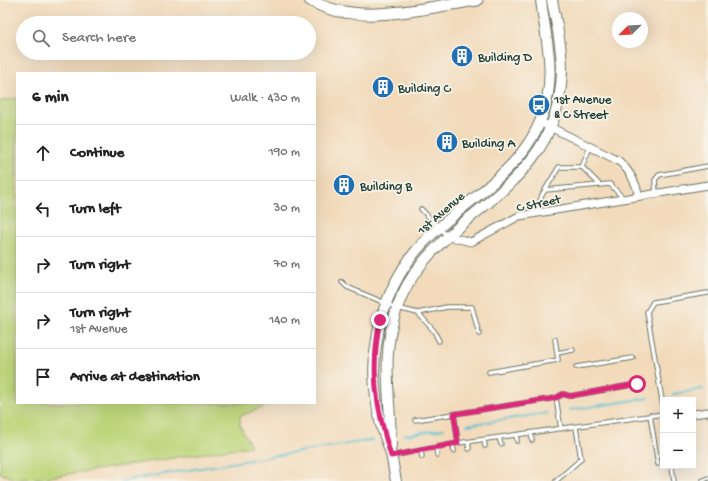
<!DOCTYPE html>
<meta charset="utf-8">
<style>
:root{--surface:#fff;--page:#f2f2f2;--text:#222;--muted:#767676;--line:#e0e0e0}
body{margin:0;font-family:"Gochi Hand",sans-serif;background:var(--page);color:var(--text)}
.controls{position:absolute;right:12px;bottom:12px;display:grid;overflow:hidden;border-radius:0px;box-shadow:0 4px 16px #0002}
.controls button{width:36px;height:36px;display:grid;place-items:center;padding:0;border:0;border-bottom:1px solid var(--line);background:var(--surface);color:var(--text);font:20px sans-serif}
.compass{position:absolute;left:612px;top:12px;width:36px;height:36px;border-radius:50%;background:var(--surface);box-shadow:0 4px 16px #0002;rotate:246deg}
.stop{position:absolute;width:12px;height:12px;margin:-9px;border:3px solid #db2777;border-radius:50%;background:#fff}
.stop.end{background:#db2777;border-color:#fff;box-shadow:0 1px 4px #0008}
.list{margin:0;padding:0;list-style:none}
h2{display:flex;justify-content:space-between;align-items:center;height:52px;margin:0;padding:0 16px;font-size:17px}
h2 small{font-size:13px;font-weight:400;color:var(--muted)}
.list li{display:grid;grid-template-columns:26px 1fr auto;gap:12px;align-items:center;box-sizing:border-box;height:56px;padding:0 16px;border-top:1px solid var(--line)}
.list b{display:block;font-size:15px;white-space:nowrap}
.list p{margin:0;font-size:13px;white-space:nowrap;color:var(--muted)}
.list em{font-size:13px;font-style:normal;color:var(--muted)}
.icon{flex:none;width:22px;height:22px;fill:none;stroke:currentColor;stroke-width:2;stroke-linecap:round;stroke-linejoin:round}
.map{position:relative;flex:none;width:708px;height:481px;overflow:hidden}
.search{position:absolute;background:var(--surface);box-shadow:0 4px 16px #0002;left:16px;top:16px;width:300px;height:44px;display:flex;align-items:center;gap:10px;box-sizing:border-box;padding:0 14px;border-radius:22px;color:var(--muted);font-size:15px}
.panel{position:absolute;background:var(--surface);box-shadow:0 4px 16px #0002;left:16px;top:72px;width:300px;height:332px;border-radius:0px}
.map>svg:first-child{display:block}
</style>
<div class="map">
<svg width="708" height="481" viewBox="0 0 708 481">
<rect width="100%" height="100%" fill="#f7f3e8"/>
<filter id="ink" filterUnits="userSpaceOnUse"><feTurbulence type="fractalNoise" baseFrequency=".025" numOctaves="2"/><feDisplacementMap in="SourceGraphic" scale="8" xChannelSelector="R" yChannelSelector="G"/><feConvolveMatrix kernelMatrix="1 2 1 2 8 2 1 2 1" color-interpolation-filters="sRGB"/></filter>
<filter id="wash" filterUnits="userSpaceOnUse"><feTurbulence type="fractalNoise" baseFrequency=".012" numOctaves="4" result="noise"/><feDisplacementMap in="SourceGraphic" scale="16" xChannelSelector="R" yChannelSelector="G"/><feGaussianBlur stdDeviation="0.9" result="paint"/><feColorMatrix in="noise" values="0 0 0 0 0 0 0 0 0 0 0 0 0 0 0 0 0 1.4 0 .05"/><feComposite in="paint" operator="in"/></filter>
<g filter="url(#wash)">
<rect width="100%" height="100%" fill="#f2daba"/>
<path fill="#bdd57a" stroke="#6e8957" d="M17 98V403H274L240 416V426L251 446 43 478 15 479 0 473V101Z"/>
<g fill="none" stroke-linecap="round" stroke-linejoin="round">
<path stroke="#54bfcf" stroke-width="2" d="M673 394 703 389
M569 410 648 398
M467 425 547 413
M404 435 444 429
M121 481 372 440"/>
</g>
</g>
<g filter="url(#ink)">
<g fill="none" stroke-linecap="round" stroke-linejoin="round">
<g stroke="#697463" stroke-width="5.5">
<path id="lane" d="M582 167 600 185
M545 190 610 184 623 198
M656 194 655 180 659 175 708 166
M421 209 447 236
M536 213 542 195 559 167H582L590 147
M342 282 347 287 397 308 418 313 434 331 439 341
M418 313 447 307H472L479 334
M557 353 573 350
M576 367 633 358
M489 372 558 360 555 339
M556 398 561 429
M663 406 647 312 653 302 708 293
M454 414 458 443
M650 415 658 464
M415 420 556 398 563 394 570 396 637 384
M531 433 532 440
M516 435 517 441
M499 438 501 444
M484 440 485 446
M468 442 469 449
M453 444 454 451
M436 447 437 455
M421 451 422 457
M392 456 458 443 663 414
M672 466 674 481
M556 481 581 459 576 427
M702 481 708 478"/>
</g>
<g stroke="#697463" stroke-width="9">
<path id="street" d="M540 122 619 161C630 171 636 182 639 196
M447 236 471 242 519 216 708 185
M693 414 708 412"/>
</g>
<g stroke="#697463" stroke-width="12">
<path id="secondary" d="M391 446C391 398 380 355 397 308 409 272 435 247 463 223 517 180 561 145 562 69 562 46 556 22 552 0
M396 481C394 472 393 463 391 454 388 443 382 431 380 420 374 393 372 365 377 339 382 304 399 268 424 242 468 196 533 168 547 99 554 66 545 33 541 0"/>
</g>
<g stroke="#697463" stroke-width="13">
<path id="primary" d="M310 0C357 28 426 7 477 0"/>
</g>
<use href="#lane" stroke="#fff" stroke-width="3.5"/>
<use href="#street" stroke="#fff" stroke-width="7"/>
<use href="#secondary" stroke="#fff" stroke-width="10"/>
<use href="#primary" stroke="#fff" stroke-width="11"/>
</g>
</g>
<g fill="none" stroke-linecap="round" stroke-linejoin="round" filter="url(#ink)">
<path stroke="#db2777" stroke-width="5" d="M380 320C370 371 376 408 391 456L458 443 454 414 556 398 563 394 570 396 637 384"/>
</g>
<defs>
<g id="building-disc" transform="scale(1.15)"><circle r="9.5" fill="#1f6fb2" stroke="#f7f3e8"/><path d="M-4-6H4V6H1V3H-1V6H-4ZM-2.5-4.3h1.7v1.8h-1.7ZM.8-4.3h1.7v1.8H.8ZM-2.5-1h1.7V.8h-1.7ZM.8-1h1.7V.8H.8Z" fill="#fff"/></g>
<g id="bus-disc" transform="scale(1.15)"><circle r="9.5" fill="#1f6fb2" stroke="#f7f3e8"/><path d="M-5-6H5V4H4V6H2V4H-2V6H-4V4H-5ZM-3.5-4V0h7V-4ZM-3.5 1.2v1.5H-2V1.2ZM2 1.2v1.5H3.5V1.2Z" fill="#fff"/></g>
</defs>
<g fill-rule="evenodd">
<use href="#building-disc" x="462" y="56"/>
<use href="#building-disc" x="383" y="87"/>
<use href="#bus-disc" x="539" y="105"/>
<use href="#building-disc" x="447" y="142"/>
<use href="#building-disc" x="344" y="185"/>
</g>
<g text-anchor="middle" stroke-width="3.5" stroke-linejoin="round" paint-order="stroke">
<g font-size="13" fill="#1f3d34" stroke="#f7f3e8" text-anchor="start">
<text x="478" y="61">Building D</text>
<text x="398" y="92">Building C</text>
<text x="554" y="103">1st Avenue<tspan x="554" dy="15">&amp; C Street</tspan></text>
<text x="462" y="147">Building A</text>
<text x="360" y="190">Building B</text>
</g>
<g font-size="13" fill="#1f3d34" stroke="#f7f3e8">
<text transform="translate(538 202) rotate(-12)" y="5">C Street</text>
<text transform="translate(440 212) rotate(-41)" y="5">1st Avenue</text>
</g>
</g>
</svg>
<div class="controls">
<button>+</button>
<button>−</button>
</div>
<svg class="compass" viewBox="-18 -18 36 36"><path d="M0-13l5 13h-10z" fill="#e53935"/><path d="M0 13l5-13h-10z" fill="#767676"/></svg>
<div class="stop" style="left:637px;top:384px"></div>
<div class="stop end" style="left:380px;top:320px"></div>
<div class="search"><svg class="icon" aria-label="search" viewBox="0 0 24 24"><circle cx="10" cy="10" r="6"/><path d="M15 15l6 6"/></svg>Search here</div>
<section class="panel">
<h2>6 min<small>Walk · 430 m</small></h2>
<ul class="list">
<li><svg class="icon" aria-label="ahead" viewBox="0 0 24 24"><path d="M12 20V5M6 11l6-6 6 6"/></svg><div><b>Continue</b></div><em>190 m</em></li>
<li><svg class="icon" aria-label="left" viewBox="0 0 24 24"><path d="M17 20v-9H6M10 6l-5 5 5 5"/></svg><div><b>Turn left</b></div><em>30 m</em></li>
<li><svg class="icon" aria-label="right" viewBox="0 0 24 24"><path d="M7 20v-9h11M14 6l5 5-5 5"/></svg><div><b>Turn right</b></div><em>70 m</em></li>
<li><svg class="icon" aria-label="right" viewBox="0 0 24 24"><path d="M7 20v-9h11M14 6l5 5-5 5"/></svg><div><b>Turn right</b><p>1st Avenue</p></div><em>140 m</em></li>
<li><svg class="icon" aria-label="arrive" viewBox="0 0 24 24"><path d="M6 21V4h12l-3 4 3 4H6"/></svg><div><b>Arrive at destination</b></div></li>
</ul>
</section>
</div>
